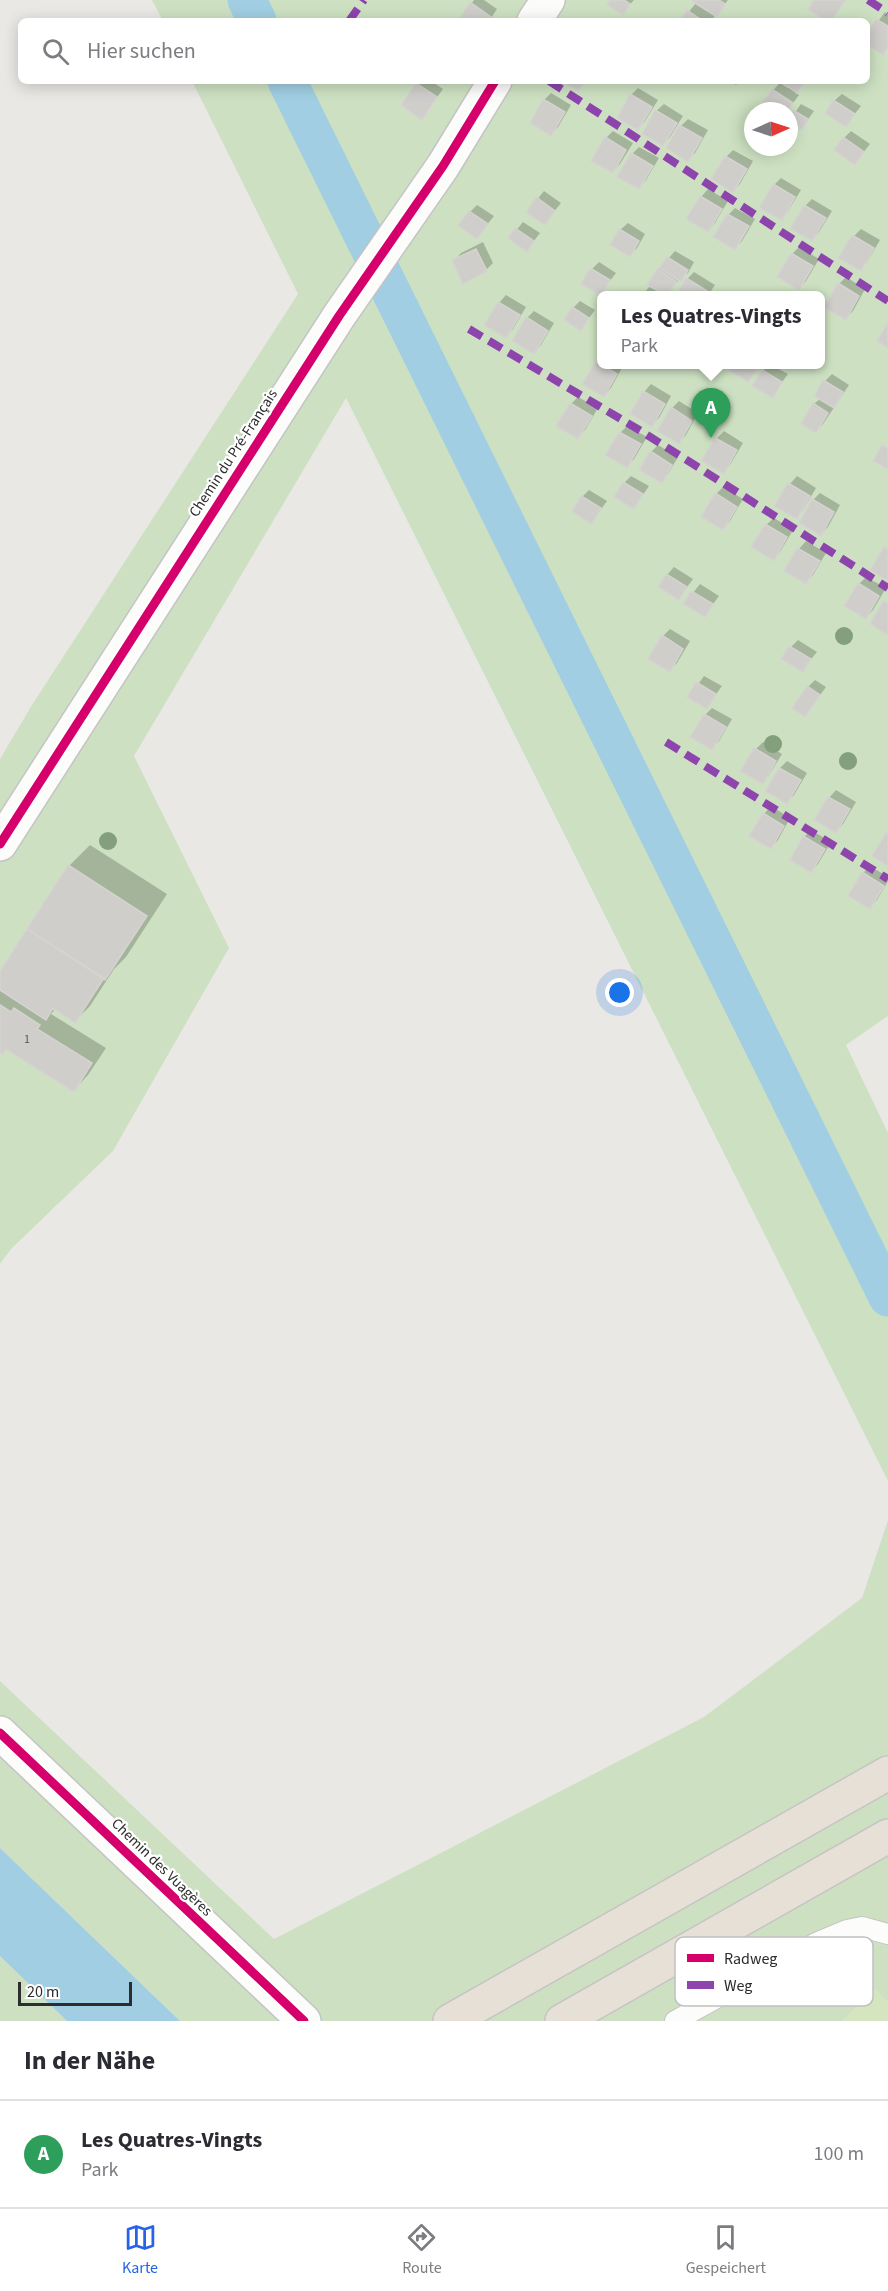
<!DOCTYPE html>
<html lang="de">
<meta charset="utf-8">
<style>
:root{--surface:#fff;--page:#f2f2f3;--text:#2b2b33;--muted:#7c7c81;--line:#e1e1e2;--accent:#2563eb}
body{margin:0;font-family:"Source Sans 3",sans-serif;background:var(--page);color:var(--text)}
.compass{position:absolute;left:744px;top:102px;width:54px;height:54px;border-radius:50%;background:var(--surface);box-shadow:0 3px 15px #0003;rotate:87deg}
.scale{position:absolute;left:18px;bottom:15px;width:114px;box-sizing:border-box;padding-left:6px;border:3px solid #2d2d2d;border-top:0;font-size:16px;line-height:21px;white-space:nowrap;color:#2d2d2d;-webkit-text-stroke:4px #fff;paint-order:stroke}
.you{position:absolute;left:620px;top:993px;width:21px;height:21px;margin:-15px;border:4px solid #fff;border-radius:50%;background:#1a73e8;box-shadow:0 0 0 9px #1a73e833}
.badge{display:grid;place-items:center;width:39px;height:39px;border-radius:50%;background:var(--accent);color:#fff;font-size:20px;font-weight:700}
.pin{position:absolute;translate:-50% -50px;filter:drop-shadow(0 2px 3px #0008)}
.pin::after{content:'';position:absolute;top:32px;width:21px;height:18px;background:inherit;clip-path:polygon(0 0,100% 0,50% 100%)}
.popup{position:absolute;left:597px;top:291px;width:228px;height:78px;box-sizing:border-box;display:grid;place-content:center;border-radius:9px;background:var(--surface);filter:drop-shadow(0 2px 4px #0005);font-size:20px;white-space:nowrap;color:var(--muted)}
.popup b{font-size:22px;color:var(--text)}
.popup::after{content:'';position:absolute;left:50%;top:100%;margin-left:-12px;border:12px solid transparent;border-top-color:var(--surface)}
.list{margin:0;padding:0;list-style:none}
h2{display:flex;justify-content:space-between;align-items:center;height:78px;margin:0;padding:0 24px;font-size:26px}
h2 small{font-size:20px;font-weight:400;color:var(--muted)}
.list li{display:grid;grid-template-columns:39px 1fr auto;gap:18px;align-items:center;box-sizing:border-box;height:108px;padding:0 24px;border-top:2px solid var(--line)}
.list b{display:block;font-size:22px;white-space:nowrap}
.list p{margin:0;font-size:20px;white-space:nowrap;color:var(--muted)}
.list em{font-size:20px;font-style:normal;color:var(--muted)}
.icon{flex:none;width:33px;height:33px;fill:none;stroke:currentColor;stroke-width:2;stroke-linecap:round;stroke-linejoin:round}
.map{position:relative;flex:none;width:888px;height:2021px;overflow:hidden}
.search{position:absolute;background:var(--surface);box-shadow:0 3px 15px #0003;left:18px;right:18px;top:18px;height:66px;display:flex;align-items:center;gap:15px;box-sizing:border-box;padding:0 21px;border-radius:9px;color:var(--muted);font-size:22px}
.sheet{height:186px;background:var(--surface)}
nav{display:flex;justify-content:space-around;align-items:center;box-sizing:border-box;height:84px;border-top:2px solid var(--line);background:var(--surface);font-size:16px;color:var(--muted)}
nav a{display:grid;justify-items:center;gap:3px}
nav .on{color:var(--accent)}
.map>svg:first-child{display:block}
</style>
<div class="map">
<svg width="888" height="2021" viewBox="0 0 888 2021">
<rect width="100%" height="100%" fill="#eae8e5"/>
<path fill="#cde1c2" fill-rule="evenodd" d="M152 0H888V1016L846 1045 888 1133V1481L346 398 134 756 229 948 113 1151 11 1249 0 1264V759L32 705 298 294 192 81H867V21H163ZM753 111H789V147H753ZM602 296H820V364H602Z
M888 1520V2021H180L0 1848V1681L274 1939 704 1717 862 1598Z
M0 1956 67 2021H0Z"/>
<path fill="#d5e5c0" d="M874 1988 888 2002V2021H842Z"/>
<path fill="#a1cee2" d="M0 1848 180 2021H67L0 1956Z"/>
<path fill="#0003" d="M474 0H484L497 9 489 21H459Z
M612 0H634L622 13Z
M695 0H728L711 21H681L697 2Z
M885 12 888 15V48L882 53 867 43V36Z
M420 81H431L443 89 422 118 403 105Z
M730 81H740L736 85Z
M782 81H806L795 93 799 95 787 111H780L773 90 780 83 788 88 790 86Z
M638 88 658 100 645 121 638 129 631 95Z
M551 93 571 105 558 127 551 134 544 100Z
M842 94 861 106 846 125 834 101Z
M664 104 683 116 670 137 663 145 656 111Z
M801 104 814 111 802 128 789 121Z
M688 119 708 130 695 153 687 160 681 126Z
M613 131 633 143 620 164 613 171 606 138Z
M851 131 870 144 855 163 844 138Z
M639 147 659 158 646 180 639 187 632 154Z
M733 150 753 161 740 184 733 191 726 157Z
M781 178 801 190 788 211 781 219 774 185Z
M708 189 728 201 715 223 708 230 688 219 701 197Z
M544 191 561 203 545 223 528 211Z
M812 199 832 211 819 232 812 239 805 206Z
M477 205 494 216 477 237 470 212Z
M735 208 755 219 742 241 735 248 728 215Z
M523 222 540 233 527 250 510 238Z
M628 223 645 234 637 248 630 255 620 230Z
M861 229 880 240 867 262 860 269 840 258 854 236Z
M483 242 493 263 486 270 454 261 461 253Z
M799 247 819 259 806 281 799 288 792 254Z
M675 251 694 262 688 273 679 279 666 296H641L651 285 658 270Z
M599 262 616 273 600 294 592 269Z
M694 272 715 285 708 295 690 296 687 279Z
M846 277 865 289 853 311 846 318 839 284Z
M506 295 526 307 513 329 506 336 486 325 499 303Z
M580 301 595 310 581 329 573 308Z
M534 311 554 323 541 345 534 352 527 318Z
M602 358V364L623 366 611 388 604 396 597 362Z
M734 364H761L748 380Z
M769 364 788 374 772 396 763 371Z
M832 374 849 385 823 424 816 431 814 404 821 398 825 381Z
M651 384 671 396 659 418 651 425 632 414 644 392Z
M578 397 598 408 585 430 578 437 571 404Z
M679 401 698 413 686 435 679 442 672 408Z
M627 426 647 437 634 459 627 466 607 454 620 433Z
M724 431 743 443 730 465 723 472 703 460 717 438Z
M658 445 678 457 668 474 661 481 651 452Z
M631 476 649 486 634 508 624 483Z
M797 476 816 488 803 510 796 517 777 506 790 484Z
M723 487 743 499 730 521 723 528 716 494Z
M589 490 607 501 592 522 582 497Z
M820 493 840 505 828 527 821 534 813 500Z
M774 518 793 530 780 552 773 559 766 525Z
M806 541 826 553 813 575 805 582 786 570 799 549Z
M674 567 693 579 679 598 667 575Z
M866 577 886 588 873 610 866 618 859 584Z
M700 584 719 596 705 615 685 603Z
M670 629 690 641 677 663 670 670 663 636Z
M798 640 817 652 802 670 791 647Z
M704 676 722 686 707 707 689 697Z
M815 680 826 687 805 715 808 687Z
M712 708 732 719 719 741 712 748 705 715Z
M763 742 782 754 769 775 762 783 756 749Z
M787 761 807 773 794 795 787 802 767 790 780 768Z
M836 790 856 802 843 824 836 831 816 819 829 798Z
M771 806 790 818 778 840 771 847 751 835 764 814Z
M811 830 831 842 818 864 811 871 804 837Z
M90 845 167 894 126 957 114 969 90 1006 75 1021 56 1008 51 1014 106 1048 88 1075 74 1090 7 1048 0 1051V974L69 866Z
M870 866 888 877V881L877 900 870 907 863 873Z"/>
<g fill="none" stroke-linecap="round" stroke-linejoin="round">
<path stroke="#a1cee2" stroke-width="39" d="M247 0 257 21
M287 81 888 1297"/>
</g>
<path fill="#cfcecb" stroke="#d5d3d0" stroke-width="1.5" d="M610 0H624L630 4 623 15 607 5Z
M693 0H719L725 4 717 17 692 1Z
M814 0H844L845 1 831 21H826L808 9Z
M470 2 491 17 489 21H458Z
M687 10 703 21H680Z
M876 19 888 26V47L883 55 867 45V33Z
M560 81H585L579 91Z
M780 81H805L797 93Z
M416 83 437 97 422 120 401 105Z
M772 89 793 103 788 111H777L763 102Z
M630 94 652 107 638 130 617 118Z
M543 99 565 112 551 136 530 123Z
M833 100 855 114 846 127 825 113Z
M655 110 677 123 663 146 642 134Z
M793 110 808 119 802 130 789 122V117Z
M679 125 702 138 688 162 666 148Z
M605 137 626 150 613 173 591 161Z
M843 137 864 152 855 165 834 150Z
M631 153 653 166 639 189 617 177Z
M725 156 747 169 733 193 711 179Z
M773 184 795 197 782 220 759 208Z
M700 196 722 209 708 232 686 219Z
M536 197 555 211 545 225 526 212Z
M804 205 826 218 812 241 790 229Z
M469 211 488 224 477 239 458 225Z
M727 214 749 226 735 250 713 237Z
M515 228 534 241 527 252 508 238Z
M619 229 639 241 630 257 610 245Z
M852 235 874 248 861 271 838 258Z
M476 249 487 271 463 284 452 260Z
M791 253 813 266 799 290 777 277Z
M667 257 688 270 681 282 659 268Z
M590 268 610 280 601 296 581 284Z
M657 269 676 281 668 296 647 285Z
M686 278 709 292 707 296H687L679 290Z
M838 283 859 296 846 320 824 307Z
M498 302 520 315 506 338 484 325Z
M572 307 589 318 581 331 564 320Z
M526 317 548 331 534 354 512 341Z
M888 322V348L877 341Z
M596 361 617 374 604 397 582 384Z
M732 364H754L758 367 748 382 729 370Z
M762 370 782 382 773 398 752 386Z
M823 380 843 392 834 408 814 396Z
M643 391 665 404 652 427 630 414Z
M570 403 592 416 578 439 556 426Z
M813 403 828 413 816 433 801 424Z
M671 407 692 421 679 444 657 431Z
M619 432 641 444 627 468 605 455Z
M715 438 737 450 724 474 701 461Z
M882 445 888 448V469L873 461Z
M650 451 672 465 662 483 639 470Z
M623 482 643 494 634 509 614 497Z
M788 483 810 496 797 519 774 506Z
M715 493 737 507 723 530 701 517Z
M581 496 601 508 592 524 572 512Z
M812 499 834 512 821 536 799 523Z
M765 524 787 537 774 561 751 547Z
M884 547 888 549V581L870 570Z
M797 548 820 561 806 584 784 571Z
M666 574 687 587 679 600 658 587Z
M858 583 879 596 866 619 844 606Z
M691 591 713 604 705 617 683 604Z
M883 601 888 603V635L870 624Z
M662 635 683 649 670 672 648 659Z
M789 646 811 659 803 672 781 659Z
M696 682 716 694 707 709 687 697Z
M807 686 820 695 805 717 792 708Z
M704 714 726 727 712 750 690 737Z
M754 748 776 761 763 784 740 771Z
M779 768 801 780 787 804 765 791Z
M828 797 850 809 836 833 814 820Z
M763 813 784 826 771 849 749 836Z
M886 833 888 834V866L872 856Z
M803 836 825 849 811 873 790 860Z
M68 865 147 916 105 980 27 929Z
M862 872 884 886 870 909 848 896Z
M27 929 104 978 75 1023 53 1008 46 1020 0 990V971Z
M0 1005 11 1012 14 1008 40 1025 37 1029 92 1063 74 1092 6 1049 3 1054 0 1053Z"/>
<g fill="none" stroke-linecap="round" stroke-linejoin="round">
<g stroke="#c4c4c4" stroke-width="22">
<path id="lane" d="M675 2021 816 1943 847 1930 862 1927 888 1934"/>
</g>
<g stroke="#c4c4c4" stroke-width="36">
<path id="street" d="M534 21 548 0
M0 844 339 316 443 166 495 81
M0 1733 304 2021"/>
</g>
<g stroke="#c6c5c3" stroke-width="36">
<path id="highway" d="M450 2021 888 1773
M562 2021 888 1836"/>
</g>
<use href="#lane" stroke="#fcfcfb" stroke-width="20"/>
<use href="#street" stroke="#fcfcfb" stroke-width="33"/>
<use href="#highway" stroke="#e7e0d7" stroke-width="33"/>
<path stroke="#8e44ad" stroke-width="8" stroke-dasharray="15 8" stroke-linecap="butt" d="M868 0 888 13
M349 21 364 0
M549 81 888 301
M469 329 641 431 888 588
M666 742 888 879"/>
<g stroke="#fff" stroke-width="13">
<path id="cycleway" d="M0 844 339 316 443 166 495 81
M0 1733 304 2021"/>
</g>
<use href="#cycleway" stroke="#d6006c" stroke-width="9"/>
</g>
<g fill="#839f7b">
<circle cx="844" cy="636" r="9"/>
<circle cx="773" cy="744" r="9"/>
<circle cx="848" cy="761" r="9"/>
<circle cx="108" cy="841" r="9"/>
</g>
<g text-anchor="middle" stroke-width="4.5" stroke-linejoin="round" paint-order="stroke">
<g font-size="12" fill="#575756">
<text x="27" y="1043">1</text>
</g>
<g font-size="15" fill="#2d2d2d" stroke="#fff">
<text transform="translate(233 453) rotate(-57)" y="5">Chemin du Pré-Français</text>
<text transform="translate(162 1867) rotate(44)" y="5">Chemin des Vuagères</text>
</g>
</g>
<rect x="675" y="1937" width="198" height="69" rx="9" fill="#fff" stroke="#c0c0c0" stroke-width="1.5"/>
<rect x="687" y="1954" width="27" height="8" fill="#d6006c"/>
<rect x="687" y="1981" width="27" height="8" fill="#8e44ad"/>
<g font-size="16" fill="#2d2d2d">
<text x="724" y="1964">Radweg</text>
<text x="724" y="1991">Weg</text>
</g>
</svg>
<svg class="compass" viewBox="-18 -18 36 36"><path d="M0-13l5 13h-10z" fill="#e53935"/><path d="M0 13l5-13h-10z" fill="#7c7c81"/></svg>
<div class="scale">20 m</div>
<div class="you"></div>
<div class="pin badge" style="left:711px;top:438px;background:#2e9e5b">A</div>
<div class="popup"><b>Les Quatres-Vingts</b>Park</div>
<div class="search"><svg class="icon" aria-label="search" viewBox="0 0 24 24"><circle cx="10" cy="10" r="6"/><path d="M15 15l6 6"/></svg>Hier suchen</div>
</div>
<section class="sheet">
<h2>In der Nähe<small></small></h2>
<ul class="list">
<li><span class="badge" style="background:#2e9e5b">A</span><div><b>Les Quatres-Vingts</b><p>Park</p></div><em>100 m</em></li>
</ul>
</section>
<nav>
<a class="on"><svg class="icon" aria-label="map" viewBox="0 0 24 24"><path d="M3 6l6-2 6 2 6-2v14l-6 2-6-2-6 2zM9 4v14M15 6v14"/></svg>Karte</a>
<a><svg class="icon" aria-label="directions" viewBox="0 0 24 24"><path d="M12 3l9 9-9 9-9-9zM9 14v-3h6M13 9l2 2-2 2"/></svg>Route</a>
<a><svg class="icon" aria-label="saved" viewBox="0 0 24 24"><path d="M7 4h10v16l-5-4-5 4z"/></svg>Gespeichert</a>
</nav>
